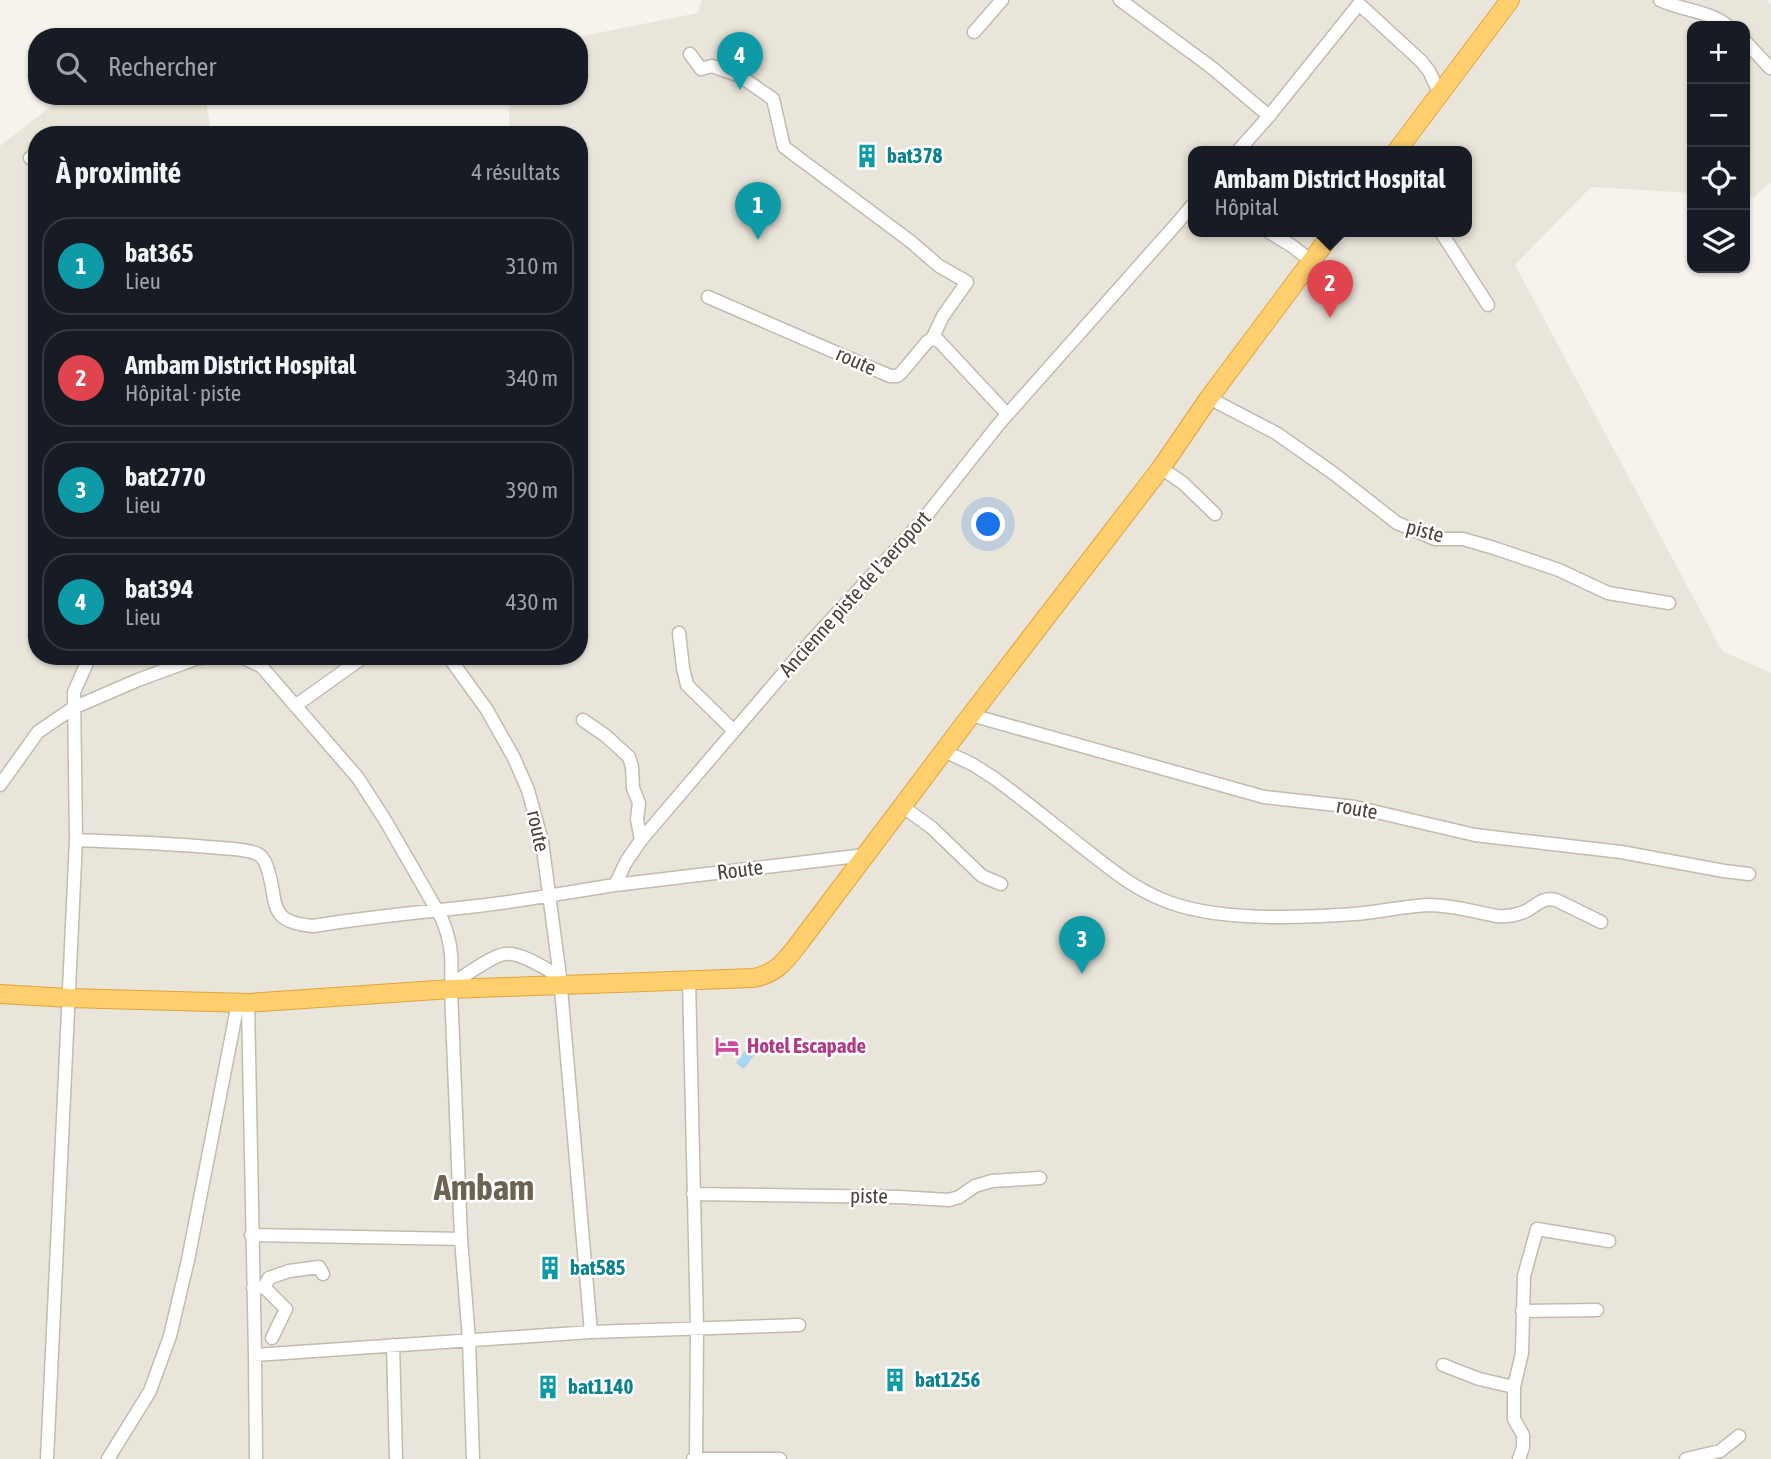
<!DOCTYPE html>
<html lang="fr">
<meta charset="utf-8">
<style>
:root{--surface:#171b24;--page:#20242c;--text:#f1f3f6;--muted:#9ea1a6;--line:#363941;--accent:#0b8043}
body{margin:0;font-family:"Asap Condensed",sans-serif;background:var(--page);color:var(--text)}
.controls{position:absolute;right:21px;top:21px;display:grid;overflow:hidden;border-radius:14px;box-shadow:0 2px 5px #0004}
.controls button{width:63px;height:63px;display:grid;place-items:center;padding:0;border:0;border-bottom:2px solid var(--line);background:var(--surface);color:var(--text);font:35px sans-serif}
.you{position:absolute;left:989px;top:525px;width:24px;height:24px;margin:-18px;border:5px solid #fff;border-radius:50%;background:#1a73e8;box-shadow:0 0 0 10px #1a73e833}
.badge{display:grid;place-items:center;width:46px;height:46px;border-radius:50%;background:var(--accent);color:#fff;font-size:23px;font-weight:700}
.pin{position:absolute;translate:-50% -58px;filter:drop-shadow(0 2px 4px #0008)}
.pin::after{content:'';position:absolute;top:37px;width:24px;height:21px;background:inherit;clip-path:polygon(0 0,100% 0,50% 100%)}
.popup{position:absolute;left:1188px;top:146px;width:284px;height:91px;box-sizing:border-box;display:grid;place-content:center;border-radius:14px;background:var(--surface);filter:drop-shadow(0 2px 5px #0005);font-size:23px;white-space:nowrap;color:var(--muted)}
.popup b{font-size:26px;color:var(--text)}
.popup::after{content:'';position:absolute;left:50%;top:100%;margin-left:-14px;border:14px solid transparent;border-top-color:var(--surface)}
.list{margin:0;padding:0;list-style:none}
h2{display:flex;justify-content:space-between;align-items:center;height:91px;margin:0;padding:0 28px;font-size:30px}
h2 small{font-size:23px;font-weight:400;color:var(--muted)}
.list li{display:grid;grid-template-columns:46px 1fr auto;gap:21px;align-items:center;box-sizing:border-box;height:98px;margin:0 14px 14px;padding:0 14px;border:2px solid var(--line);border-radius:28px}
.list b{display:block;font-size:26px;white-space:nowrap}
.list p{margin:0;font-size:23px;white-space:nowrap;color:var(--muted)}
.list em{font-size:23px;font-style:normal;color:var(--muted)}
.icon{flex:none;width:38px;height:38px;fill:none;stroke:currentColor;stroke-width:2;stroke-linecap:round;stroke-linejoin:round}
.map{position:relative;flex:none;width:1771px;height:1459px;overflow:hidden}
.search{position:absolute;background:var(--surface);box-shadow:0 2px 5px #0004;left:28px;top:28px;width:560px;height:77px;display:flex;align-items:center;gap:18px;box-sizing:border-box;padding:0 24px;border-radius:28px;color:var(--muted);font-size:26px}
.panel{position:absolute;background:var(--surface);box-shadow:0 2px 5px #0004;left:28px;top:126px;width:560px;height:539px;border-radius:28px}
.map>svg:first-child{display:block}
</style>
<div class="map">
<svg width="1771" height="1459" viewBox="0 0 1771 1459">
<rect width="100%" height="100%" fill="#f6f3ec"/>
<path fill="#eae5da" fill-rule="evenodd" d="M702 0H1767L1771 5V182L1754 197 1745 196V26H1692V193L1591 187 1515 265 1722 651 1771 673V1459H0V146L64 96H205L212 135H37V656H579V135H510L508 96H579V37H577L698 13ZM1194 152H1466V232H1194Z"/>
<path fill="#a9d4f2" d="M750 1044 758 1050 744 1069 736 1063Z"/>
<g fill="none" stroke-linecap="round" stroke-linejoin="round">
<g stroke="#c2bbae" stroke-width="15">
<path id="minor" d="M1120 0 1211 67 1269 116
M1660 0C1683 11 1708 10 1728 26
M974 32 1002 0
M1745 41 1770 68
M690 54 701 69 712 66 740 76 773 99 784 147 910 241 939 266 967 282 943 316 932 339
M1237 152 1269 116 1359 4 1421 61 1429 71 1440 94
M30 158 37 159
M1269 232 1292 246 1311 261
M1441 232 1488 305
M708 297 890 376H897L901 373 927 342 932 339 938 340 1007 414
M1209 398 1276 433 1333 473 1397 523 1435 539H1463L1494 548 1559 570 1608 593 1669 603
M1161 468 1183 483 1215 514
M679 633 683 668 687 685 734 731
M239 656 261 666 358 778 385 820 441 917C453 944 452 961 451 989L461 1239 469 1340 473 1459
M448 656 487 710 514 758 528 790 542 841 560 977 591 1332
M295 706 365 656
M971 715 1264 797 1355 807 1475 835 1621 852 1724 871 1749 874
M583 720 606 736 629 757 632 767 633 788 639 803 637 819 641 840
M944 751 972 764 994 778C1027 802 1058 828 1090 853 1113 871 1134 888 1161 899 1213 922 1299 918 1355 914 1380 912 1404 906 1429 905 1453 905 1474 912 1497 916 1506 917 1519 915 1528 910 1538 904 1543 897 1556 900L1601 922
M0 785 38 732 73 708 138 680 195 659 212 656
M903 807 931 827 982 876 1001 884
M76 840C124 842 173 843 221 848 233 849 247 849 258 854 263 857 265 861 267 867 279 901 265 922 313 926 367 917 422 912 477 906 523 901 569 892 615 885L626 862 641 840 804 649 922 521 998 425 1179 221 1194 203
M615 885 865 855
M689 980 697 1328 696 1459
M452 984C463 977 493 955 505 954 521 952 546 969 560 977
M248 1003 255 1355 256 1459
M693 1194 899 1197 949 1200 959 1197 975 1186 992 1181 1040 1178
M251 1235 461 1239
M264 1287 286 1309 272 1338
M253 1288 264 1287 269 1278 289 1271 319 1267 323 1274
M1522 1311 1597 1310
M393 1345 396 1459
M255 1355 591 1332 799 1325
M1443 1365 1479 1379 1514 1387
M47 1459 76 840 74 692 90 656
M108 1459 150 1391 170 1336 188 1260 238 1003
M693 1459H780
M1519 1459 1523 1447V1435L1514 1419V1387L1522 1353 1524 1276 1537 1229 1609 1241
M1686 1459 1720 1451 1739 1436"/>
</g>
<g stroke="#e0a43c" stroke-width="20">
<path id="highway" d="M1396 152 1510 0
M0 994 68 998 248 1003 451 989 753 978C777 974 786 960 800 942L971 715 1161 468 1209 398 1333 232"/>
</g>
<use href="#minor" stroke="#fff" stroke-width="12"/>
<use href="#highway" stroke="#ffcf6e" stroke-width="18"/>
</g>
<defs>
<g id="building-bare" transform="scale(1.89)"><path d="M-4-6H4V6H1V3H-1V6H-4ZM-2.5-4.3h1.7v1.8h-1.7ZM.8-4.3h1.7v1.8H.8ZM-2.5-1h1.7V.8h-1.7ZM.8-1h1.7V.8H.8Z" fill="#0f9aa8" stroke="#fff" stroke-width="2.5" paint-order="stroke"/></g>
<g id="hotel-bare" transform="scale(1.89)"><path d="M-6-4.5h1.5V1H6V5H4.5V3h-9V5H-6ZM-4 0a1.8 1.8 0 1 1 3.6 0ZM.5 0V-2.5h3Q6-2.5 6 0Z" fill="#d1479c" stroke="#fff" stroke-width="2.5" paint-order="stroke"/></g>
</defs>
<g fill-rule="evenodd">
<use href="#building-bare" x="867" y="156"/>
<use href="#hotel-bare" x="727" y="1046"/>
<use href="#building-bare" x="550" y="1268"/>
<use href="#building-bare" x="895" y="1380"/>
<use href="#building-bare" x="548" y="1387"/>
</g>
<g text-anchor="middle" stroke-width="5" stroke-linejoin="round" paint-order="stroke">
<g font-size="21" font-weight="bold" fill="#0d838f" stroke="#fff" text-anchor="start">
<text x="887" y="163">bat378</text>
<text x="570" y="1275">bat585</text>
<text x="915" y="1387">bat1256</text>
<text x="568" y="1394">bat1140</text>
</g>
<g font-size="21" fill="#4b4439" stroke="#fff">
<text transform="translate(856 361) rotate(24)" y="7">route</text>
<text transform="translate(1425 531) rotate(15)" y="7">piste</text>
<text transform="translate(855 594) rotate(-48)" y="7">Ancienne piste de l'aeroport</text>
<text transform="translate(1357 809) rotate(10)" y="7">route</text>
<text transform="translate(538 831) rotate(78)" y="7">route</text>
<text transform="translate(740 870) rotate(-7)" y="7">Route</text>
<text transform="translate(869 1196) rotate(1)" y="7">piste</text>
</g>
<g font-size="21" font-weight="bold" fill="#b23c85" stroke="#fff" text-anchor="start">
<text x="747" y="1053">Hotel Escapade</text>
</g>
<g font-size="35" font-weight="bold" fill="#6e6250" stroke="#fff">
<text x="484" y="1200">Ambam</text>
</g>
</g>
</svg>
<div class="controls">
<button>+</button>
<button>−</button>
<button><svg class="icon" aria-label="locate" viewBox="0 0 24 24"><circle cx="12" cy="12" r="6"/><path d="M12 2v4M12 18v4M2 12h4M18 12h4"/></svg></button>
<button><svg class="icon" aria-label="layers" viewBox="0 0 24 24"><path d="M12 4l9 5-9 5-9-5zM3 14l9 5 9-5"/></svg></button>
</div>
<div class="you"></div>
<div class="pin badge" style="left:758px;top:240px;background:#0f9aa8">1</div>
<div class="pin badge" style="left:1330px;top:318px;background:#e0444e">2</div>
<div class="popup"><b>Ambam District Hospital</b>Hôpital</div>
<div class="pin badge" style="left:1082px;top:974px;background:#0f9aa8">3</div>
<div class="pin badge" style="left:740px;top:90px;background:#0f9aa8">4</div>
<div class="search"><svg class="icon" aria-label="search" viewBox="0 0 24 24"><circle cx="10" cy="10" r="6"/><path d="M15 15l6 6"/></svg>Rechercher</div>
<section class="panel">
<h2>À proximité<small>4 résultats</small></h2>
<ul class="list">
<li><span class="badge" style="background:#0f9aa8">1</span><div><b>bat365</b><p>Lieu</p></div><em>310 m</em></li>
<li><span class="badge" style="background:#e0444e">2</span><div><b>Ambam District Hospital</b><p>Hôpital · piste</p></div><em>340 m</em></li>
<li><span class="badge" style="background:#0f9aa8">3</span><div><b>bat2770</b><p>Lieu</p></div><em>390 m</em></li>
<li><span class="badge" style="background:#0f9aa8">4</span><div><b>bat394</b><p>Lieu</p></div><em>430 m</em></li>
</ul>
</section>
</div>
